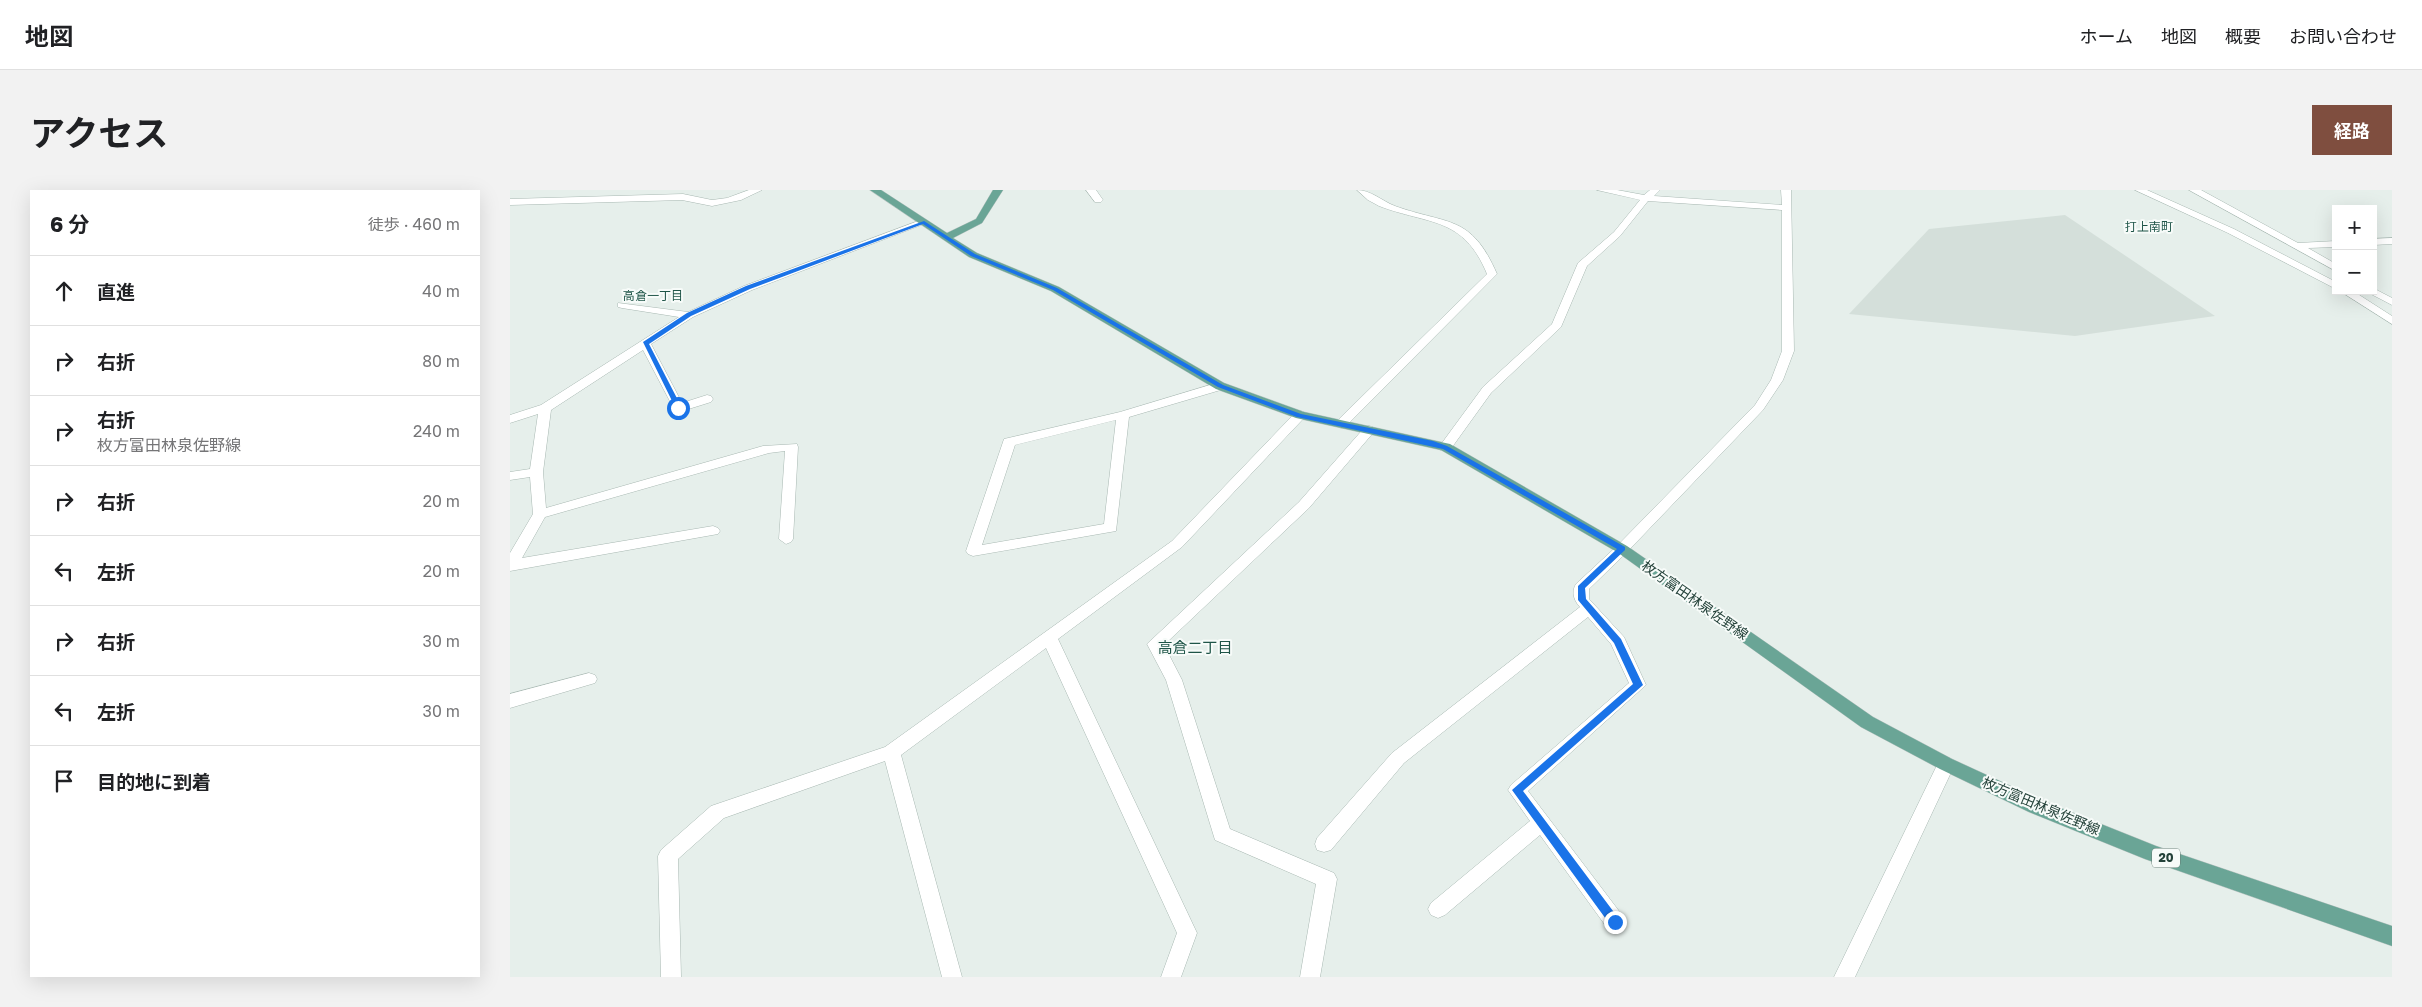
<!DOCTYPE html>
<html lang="ja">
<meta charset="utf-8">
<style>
:root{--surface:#fff;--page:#f2f2f2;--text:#202124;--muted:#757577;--line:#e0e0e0;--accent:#7f4e3f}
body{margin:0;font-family:"Golos Text","Noto Sans JP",sans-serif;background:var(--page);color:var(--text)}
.controls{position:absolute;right:15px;top:15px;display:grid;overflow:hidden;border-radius:0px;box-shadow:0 5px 20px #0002}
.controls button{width:45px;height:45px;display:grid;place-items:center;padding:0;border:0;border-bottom:1px solid var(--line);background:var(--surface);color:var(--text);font:25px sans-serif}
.stop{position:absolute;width:15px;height:15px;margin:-11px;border:4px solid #1a73e8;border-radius:50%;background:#fff}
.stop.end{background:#1a73e8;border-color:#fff;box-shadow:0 1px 5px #0008}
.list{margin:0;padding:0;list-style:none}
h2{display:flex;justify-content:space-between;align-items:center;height:65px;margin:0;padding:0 20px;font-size:21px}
h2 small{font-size:16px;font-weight:400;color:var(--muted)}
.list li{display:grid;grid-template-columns:32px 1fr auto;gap:15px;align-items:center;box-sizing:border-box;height:70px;padding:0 20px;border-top:1px solid var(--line)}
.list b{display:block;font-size:19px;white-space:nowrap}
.list p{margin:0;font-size:16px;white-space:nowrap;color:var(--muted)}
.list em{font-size:16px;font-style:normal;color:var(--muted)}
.icon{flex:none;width:28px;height:28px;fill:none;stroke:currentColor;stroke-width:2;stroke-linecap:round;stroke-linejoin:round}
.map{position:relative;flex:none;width:1882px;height:787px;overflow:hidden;border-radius:0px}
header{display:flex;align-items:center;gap:30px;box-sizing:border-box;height:70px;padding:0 25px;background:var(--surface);border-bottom:1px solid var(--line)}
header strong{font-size:24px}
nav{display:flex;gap:28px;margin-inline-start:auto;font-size:18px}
.intro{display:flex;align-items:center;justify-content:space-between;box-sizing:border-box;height:120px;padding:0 30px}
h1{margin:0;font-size:35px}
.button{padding:12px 22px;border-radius:0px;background:var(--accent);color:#fff;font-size:18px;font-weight:700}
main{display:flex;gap:30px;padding:0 30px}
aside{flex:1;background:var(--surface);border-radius:0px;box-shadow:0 5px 20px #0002}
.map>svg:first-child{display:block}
</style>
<header>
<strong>地図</strong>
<nav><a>ホーム</a><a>地図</a><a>概要</a><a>お問い合わせ</a></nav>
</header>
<div class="intro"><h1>アクセス</h1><a class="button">経路</a></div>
<main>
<aside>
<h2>6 分<small>徒歩 · 460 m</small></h2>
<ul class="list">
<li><svg class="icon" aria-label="ahead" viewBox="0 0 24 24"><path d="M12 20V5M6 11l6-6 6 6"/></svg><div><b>直進</b></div><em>40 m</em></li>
<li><svg class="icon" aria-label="right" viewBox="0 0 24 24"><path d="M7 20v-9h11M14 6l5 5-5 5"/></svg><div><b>右折</b></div><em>80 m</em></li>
<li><svg class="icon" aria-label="right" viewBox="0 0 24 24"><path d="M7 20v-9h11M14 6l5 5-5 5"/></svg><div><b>右折</b><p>枚方富田林泉佐野線</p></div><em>240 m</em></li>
<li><svg class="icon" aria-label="right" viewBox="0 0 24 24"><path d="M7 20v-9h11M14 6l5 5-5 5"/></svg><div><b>右折</b></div><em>20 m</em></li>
<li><svg class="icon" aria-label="left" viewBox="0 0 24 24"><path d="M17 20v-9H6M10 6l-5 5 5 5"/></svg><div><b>左折</b></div><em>20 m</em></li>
<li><svg class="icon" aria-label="right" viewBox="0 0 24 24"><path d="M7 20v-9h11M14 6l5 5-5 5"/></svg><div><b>右折</b></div><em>30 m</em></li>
<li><svg class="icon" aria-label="left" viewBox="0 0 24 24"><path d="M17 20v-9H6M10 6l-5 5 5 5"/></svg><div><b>左折</b></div><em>30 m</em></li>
<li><svg class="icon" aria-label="arrive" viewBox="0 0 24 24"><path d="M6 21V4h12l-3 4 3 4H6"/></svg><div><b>目的地に到着</b></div></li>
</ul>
</aside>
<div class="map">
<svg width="1882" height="787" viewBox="0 0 1882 787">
<rect width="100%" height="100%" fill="#e6efeb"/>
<path fill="#d4dfda" d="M1555 25 1705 126 1565 146 1339 124 1419 39Z"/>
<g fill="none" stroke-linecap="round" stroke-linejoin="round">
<g stroke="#a8b8b2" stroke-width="1">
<path id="minor" d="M239 0H252L231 10 202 16 172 10 0 15V9L173 4 202 10 217 8Z
M576 0H586L593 10 591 12H585Z
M847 0C861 0 872 11 885 16 938 35 961 24 987 84L835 237 831 238 825 234 827 231 977 84C953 26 919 35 869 16L858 10Z
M1087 0H1107L1134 5 1140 0H1150L1144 6 1272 15 1271 0H1281L1284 161 1273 190 1253 220 1117 362 1079 399V409L1114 447 1136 495 1018 601 1112 725 1115 732 1112 739 1105 741 1098 739 1030 645 935 725 928 728 921 725 918 719 921 713 1020 631 998 600 1001 595 1119 493 1101 454 1078 427 894 573 821 660 814 662 807 660 805 654 807 648 882 563 1070 417C1064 411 1061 402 1066 394L1107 356 1245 215 1261 190 1272 161V20L1138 11 1110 46 1077 76 1051 137 981 203 940 260H930L929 257 973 197 1042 134 1068 73 1104 42 1130 10Z
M1625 0H1637L1724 39 1826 92V99L1718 43Z
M1679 0H1691L1788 53 1826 51V57L1798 58 1826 74V81Z
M411 30 419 32 242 100 183 127 141 154 172 213 197 205 201 206 203 209 201 212 169 222 165 221 133 160 41 220 33 282 36 318 253 256 287 254 288 257 283 349 281 352 276 354 269 349 275 261 259 263 35 327 12 368 203 336 208 338 210 341 208 344 0 381V363L23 324 20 287 0 290V282L20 279 28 224 0 233V225L31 215 169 127 112 118 108 117V113L178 122 234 96Z
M1882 48V54L1863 55V49Z
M1863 98 1882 108V115L1859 103 1858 101H1863Z
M1830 101H1843L1882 126V134Z
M710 192 714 193 716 196 714 199 619 227 606 341 463 366 458 364 456 361 494 249 610 222ZM606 230 594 334 472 355 505 255Z
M790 221 794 222 796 225 794 228 672 357 548 449 687 743 671 787H651L667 743 536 458 391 565 452 787H432L375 571 214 628 168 669 171 787H151L148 666 151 660 201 616 375 557 662 351 786 222Z
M859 236 863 237 865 240 863 243 799 318 654 455 672 490 720 639 824 683 827 689 810 787H790L806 694 705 650 656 490 637 454 789 312 855 237Z
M79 483 85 485 87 489 85 493 0 518V504Z
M1436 567 1442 569 1445 574 1345 787H1324L1430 569Z"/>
</g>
<g stroke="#c2cac8" stroke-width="1">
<path id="major" d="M360 0H371L437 43 466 29 483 0H493L472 33 443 48 467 63 549 97 714 193 794 222 940 254 1117 356 1363 527 1442 569 1531 610 1646 656 1882 736V756L1635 669 1519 622 1430 579 1351 537 1107 362 931 260 786 228 706 199 541 101 459 67Z"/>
</g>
<use href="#minor" fill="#fff" fill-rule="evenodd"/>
<use href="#major" fill="#6aa596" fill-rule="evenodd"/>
</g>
<path fill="#1a73e8" d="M414 31 465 64 547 98 713 195 791 224 923 251 937 256 1115 357V360L1075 398 1076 409 1111 449 1133 495 1013 601 1109 729V736H1101L1002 600 1123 494 1104 453 1068 410V396L1107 359 933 259 787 227 708 197 543 100 461 66 413 34 240 99 181 126 139 154 172 218 166 219 133 152 177 123 236 96Z"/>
<g text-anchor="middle" stroke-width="4" stroke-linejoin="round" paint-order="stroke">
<g font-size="12" fill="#1f5548" stroke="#f7fbf9">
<text x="1639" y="41">打上南町</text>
<text x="143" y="110">高倉一丁目</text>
</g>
<rect fill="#f7fbf9" stroke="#637a73" stroke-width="1" x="1642" y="658.5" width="28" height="19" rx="4"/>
<g font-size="12" font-weight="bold" fill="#24423a">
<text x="1656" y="672">20</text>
</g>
<g font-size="14" fill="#24423a" stroke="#f7fbf9">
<text transform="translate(1185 410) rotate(35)" y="5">枚方富田林泉佐野線</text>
<text transform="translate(1531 616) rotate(23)" y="5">枚方富田林泉佐野線</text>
</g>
<g font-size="15" fill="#1f5548" stroke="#f7fbf9">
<text x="685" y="463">高倉二丁目</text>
</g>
</g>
</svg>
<div class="controls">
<button>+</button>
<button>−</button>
</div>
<div class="stop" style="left:168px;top:218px"></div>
<div class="stop end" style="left:1105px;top:732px"></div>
</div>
</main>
